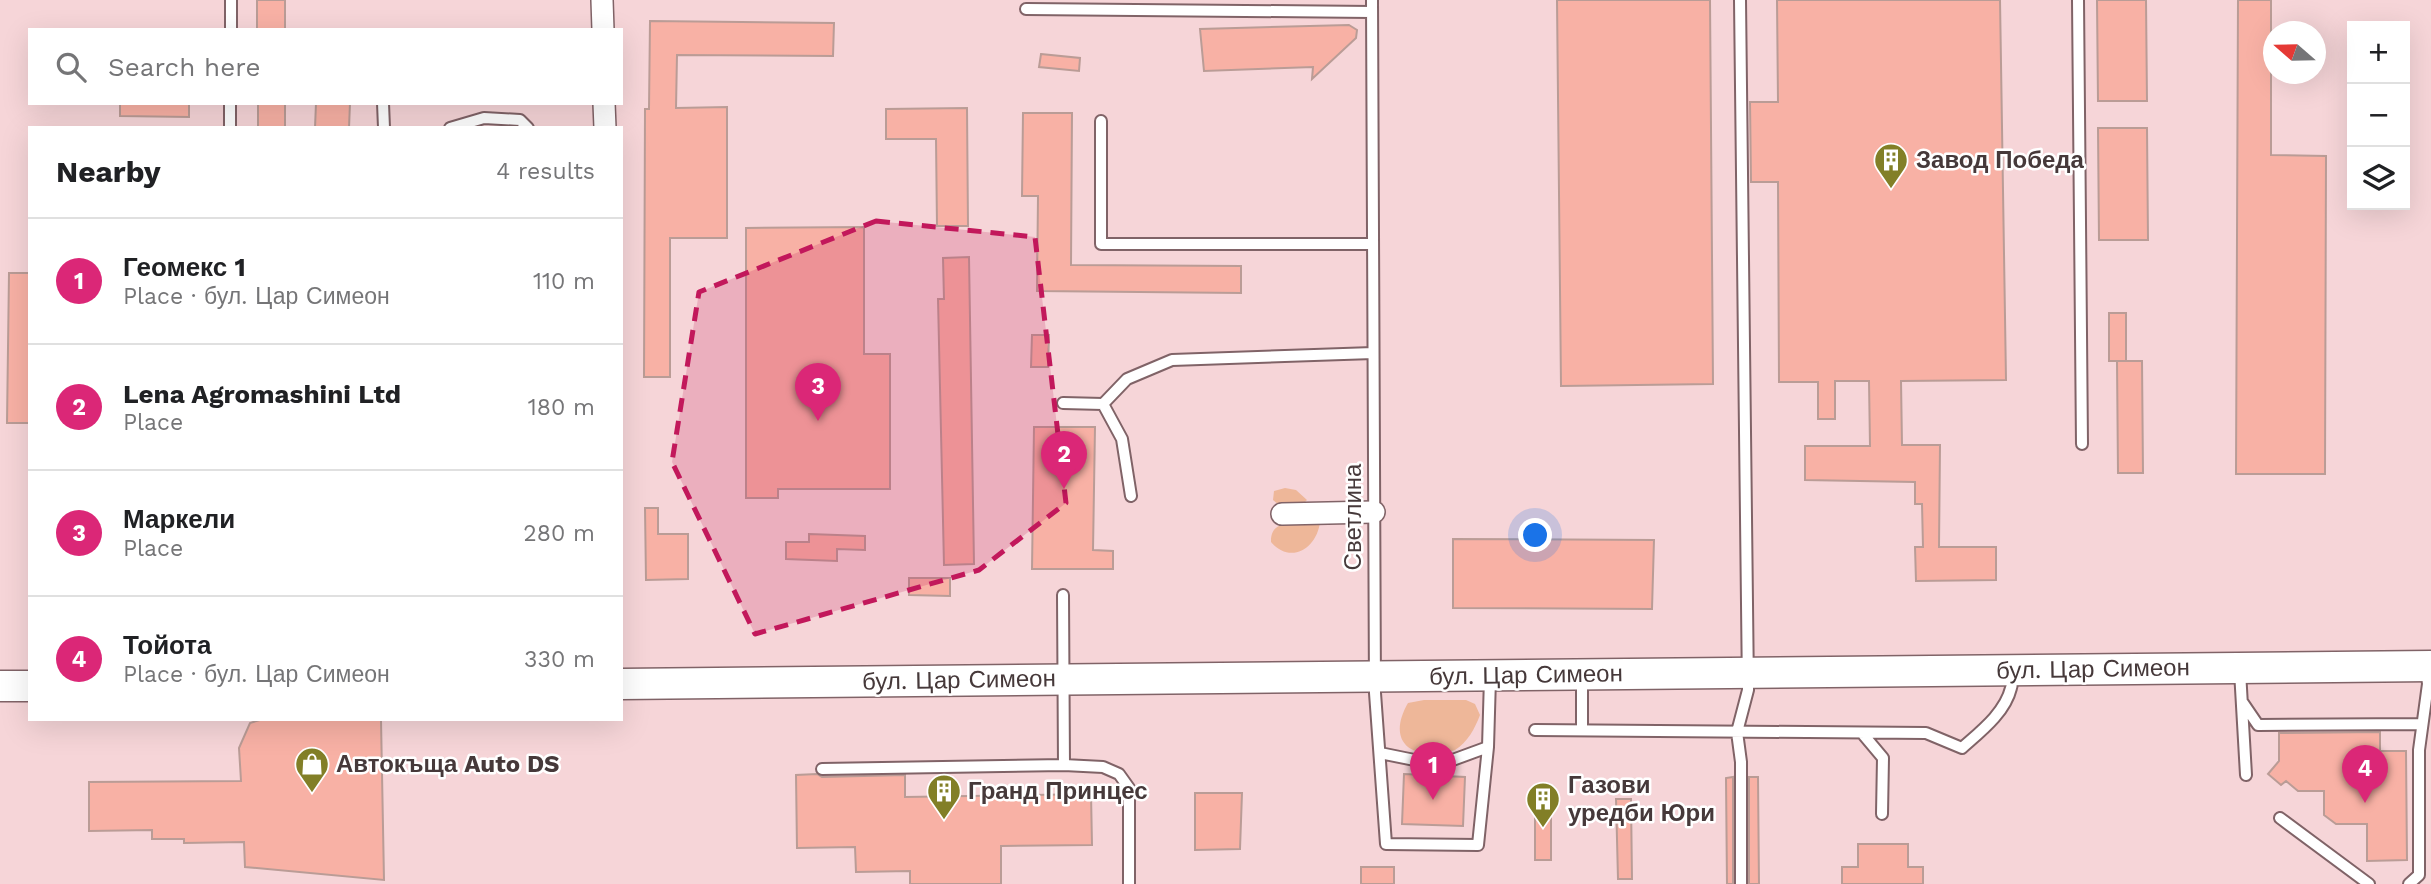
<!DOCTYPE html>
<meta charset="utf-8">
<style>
:root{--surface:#fff;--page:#f6f6f6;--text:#202124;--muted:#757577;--line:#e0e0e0;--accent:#db2777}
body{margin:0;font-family:"Work Sans",sans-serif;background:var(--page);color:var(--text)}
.controls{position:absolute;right:21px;top:21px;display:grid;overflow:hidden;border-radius:0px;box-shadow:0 7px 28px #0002}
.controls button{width:63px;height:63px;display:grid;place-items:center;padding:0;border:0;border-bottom:2px solid var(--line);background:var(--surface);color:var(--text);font:35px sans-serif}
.compass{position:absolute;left:2263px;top:21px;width:63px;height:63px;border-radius:50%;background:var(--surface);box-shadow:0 7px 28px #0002;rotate:290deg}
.you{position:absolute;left:1536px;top:536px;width:24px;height:24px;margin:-18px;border:5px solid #fff;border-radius:50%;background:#1a73e8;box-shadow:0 0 0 10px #1a73e833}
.badge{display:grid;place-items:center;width:46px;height:46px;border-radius:50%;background:var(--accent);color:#fff;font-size:23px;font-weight:700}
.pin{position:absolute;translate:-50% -58px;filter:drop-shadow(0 2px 4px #0008)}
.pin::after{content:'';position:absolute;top:37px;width:24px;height:21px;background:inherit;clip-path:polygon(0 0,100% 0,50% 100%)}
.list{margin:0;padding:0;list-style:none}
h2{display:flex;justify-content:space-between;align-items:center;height:91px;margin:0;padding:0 28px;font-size:30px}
h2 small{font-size:23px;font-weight:400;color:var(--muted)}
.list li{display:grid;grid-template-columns:46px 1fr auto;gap:21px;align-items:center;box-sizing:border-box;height:126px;padding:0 28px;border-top:2px solid var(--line)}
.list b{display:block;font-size:26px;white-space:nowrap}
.list p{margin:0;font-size:23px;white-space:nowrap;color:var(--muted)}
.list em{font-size:23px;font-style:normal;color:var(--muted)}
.icon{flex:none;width:38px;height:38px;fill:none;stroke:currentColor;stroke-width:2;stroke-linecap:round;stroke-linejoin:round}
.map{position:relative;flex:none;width:2431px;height:884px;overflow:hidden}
.search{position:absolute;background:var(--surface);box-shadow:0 7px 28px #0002;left:28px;top:28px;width:595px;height:77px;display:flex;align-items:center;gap:18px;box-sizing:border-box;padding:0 24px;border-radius:0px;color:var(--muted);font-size:26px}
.panel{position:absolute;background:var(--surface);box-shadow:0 7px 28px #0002;left:28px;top:126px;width:595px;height:595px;border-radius:0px}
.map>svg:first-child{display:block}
</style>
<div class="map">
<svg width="2431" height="884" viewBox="0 0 2431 884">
<rect width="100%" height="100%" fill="#f6d5d8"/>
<path fill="#eeb799" d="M1285 488 1296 490 1307 500 1303 504 1279 505 1273 500 1274 491Z
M1292 522H1320C1317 548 1291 565 1271 542 1271 527 1279 525 1292 522Z
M1424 700H1466L1475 704 1480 715C1475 728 1468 742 1455 750 1450 752 1445 752 1439 753 1402 757 1390 734 1408 703Z"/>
<path fill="#f8b1a5" stroke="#ba9c96" stroke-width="2" d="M257 0H285V30H257Z
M1557 0H1710L1713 384 1561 386Z
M1777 0H2000L2006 380 1901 381 1902 445H1940L1939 547H1996V580L1916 581 1915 547H1923L1922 504H1915V482L1805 480V446H1870L1869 381H1835V419H1818V382H1779L1778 182H1751L1750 102H1778Z
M2097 0H2146L2147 101H2098Z
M2238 0H2271V155L2326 156 2325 474H2236Z
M650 21 834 23 833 56 677 55 676 108 727 107V238H670V377H644L645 109H649Z
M1349 25 1357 30 1356 38 1312 79 1313 67 1204 71 1200 29Z
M1041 54 1080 58 1079 71 1039 67Z
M120 103H189V117L120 116Z
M258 103H285V128H258Z
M316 103H350L349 128H315Z
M967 108 968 226H937L936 139H886V109Z
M1023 113H1072L1071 265 1241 266V293L1037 291 1038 196H1022Z
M2098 128H2147L2148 240H2099Z
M864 227V354H890V489H778V498H746V228Z
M969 257 974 564 944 565 938 299H944L943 258Z
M9 273H30V423H7Z
M2109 313H2126V361H2109Z
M1032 335H1049L1048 367H1031Z
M2117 361H2142L2143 473H2118Z
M1034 427H1095L1093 550 1113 551V569H1032Z
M645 508H658V534H688V579L646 580Z
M809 534 865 536V550L837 549V561L786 559V542H809Z
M1453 539 1654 540 1652 609 1453 608Z
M909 578H950V596L909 595Z
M263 719 381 720 384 880 245 867 244 842 184 843V839H152V830L89 831V782L241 781 239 748 250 723Z
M2380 732V751H2406L2407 860 2367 861V824H2336L2324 815V791H2298L2286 781 2281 785 2268 774 2279 761V733Z
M817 774 822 777 905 775V797L1091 794 1092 845 1001 846V884H910V871L856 872 855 847 797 848 796 775Z
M1404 774 1465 777 1463 826 1402 824Z
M1733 777V884H1727L1726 778Z
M1749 777H1758L1759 884H1749Z
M1195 793H1242L1240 849 1195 850Z
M1535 797H1551V860H1535Z
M1616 799H1631L1632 879H1618Z
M1858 844H1908V867H1923V884H1842V867H1858Z
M1361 867H1394V884H1361Z"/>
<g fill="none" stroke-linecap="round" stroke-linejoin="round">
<g stroke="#806367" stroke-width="14">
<path id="lane" d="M1372 0 1375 693 1386 844 1478 845 1488 747
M1740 0 1748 690 1737 732 1741 762V884
M2078 0 2082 444
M1026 9 1372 12
M231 30V0
M383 103 384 128
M1101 121V244H1373
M230 128V103
M450 128 484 118 520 120 528 128
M1063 403 1103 404 1127 379 1172 360 1373 353
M1103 404 1122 439 1131 496
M1063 595 1064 765
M2240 671 2246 775
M1582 677V730
M2243 703 2258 725 2422 724
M1535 730 1926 733 1962 748C1980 732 2005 713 2011 688 2013 683 2011 676 2011 671
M1862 733 1883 758 1882 814
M1380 753 1439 765 1488 747 1490 678
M822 769 1064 765 1103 767 1119 774 1129 788V884
M2280 818 2369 884
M2409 884 2419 875V750L2428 684 2426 668"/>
</g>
<g stroke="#806367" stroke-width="24">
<path id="street" d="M602 0 603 30
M604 103 605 128
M1282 514 1374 512"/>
</g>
<g stroke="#806367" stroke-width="33">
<path id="secondary" d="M621 684 2431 666
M0 686H30"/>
</g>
<use href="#lane" stroke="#fff" stroke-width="10"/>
<use href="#street" stroke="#fff" stroke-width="21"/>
<use href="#secondary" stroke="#fff" stroke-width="30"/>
</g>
<path fill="#c2185b" fill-opacity="0.2" stroke="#c2185b" stroke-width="5" stroke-dasharray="14 9" stroke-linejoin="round" d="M876 221 1035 237 1066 503 979 570 755 634 672 462 699 292Z"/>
<defs>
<g id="building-pin" transform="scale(1.75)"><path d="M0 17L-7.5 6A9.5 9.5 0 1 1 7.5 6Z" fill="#827f27" stroke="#fff"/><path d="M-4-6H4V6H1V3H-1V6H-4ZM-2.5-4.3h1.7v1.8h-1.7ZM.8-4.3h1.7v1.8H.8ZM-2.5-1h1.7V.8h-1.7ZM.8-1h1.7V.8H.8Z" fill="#fff"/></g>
<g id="shop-pin" transform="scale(1.75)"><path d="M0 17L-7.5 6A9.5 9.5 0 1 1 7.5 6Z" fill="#827f27" stroke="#fff"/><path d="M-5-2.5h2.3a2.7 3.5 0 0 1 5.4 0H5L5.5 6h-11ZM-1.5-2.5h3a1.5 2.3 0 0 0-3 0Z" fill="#fff"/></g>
</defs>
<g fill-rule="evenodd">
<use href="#building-pin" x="1891" y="160"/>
<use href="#shop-pin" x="312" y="764"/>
<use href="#building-pin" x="944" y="791"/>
<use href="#building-pin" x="1543" y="799"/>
</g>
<g text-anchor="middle" stroke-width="5" stroke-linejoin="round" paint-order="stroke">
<g font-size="24" font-weight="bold" fill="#46393a" stroke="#fff" text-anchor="start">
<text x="1916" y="168">Завод Победа</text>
<text x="336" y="772">Автокъща Auto DS</text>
<text x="1568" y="793">Газови<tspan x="1568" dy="28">уредби Юри</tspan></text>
<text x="968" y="799">Гранд Принцес</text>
</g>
<g font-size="24" fill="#46393a" stroke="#fff">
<text transform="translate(1353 517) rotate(-90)" y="8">Светлина</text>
<text transform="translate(2093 669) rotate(-1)" y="8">бул. Цар Симеон</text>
<text transform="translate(1526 675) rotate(-1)" y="8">бул. Цар Симеон</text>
<text transform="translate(959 680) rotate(-1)" y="8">бул. Цар Симеон</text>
</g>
</g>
</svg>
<div class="controls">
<button>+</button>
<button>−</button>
<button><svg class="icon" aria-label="layers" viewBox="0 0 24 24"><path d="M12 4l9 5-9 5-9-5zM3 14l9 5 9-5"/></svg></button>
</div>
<svg class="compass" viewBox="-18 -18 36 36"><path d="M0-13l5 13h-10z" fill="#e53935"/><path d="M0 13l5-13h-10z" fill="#757577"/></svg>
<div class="you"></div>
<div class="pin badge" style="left:1433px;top:800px">1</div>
<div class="pin badge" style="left:1064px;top:489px">2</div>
<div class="pin badge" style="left:818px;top:421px">3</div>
<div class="pin badge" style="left:2365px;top:803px">4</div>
<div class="search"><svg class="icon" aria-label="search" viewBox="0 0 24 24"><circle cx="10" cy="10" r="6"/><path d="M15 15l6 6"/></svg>Search here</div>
<section class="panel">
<h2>Nearby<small>4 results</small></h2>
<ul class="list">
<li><span class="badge">1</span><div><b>Геомекс 1</b><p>Place · бул. Цар Симеон</p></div><em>110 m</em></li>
<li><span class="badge">2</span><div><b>Lena Agromashini Ltd</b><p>Place</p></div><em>180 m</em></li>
<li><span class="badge">3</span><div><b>Маркели</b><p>Place</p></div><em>280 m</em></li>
<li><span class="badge">4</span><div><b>Тойота</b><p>Place · бул. Цар Симеон</p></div><em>330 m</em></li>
</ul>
</section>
</div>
